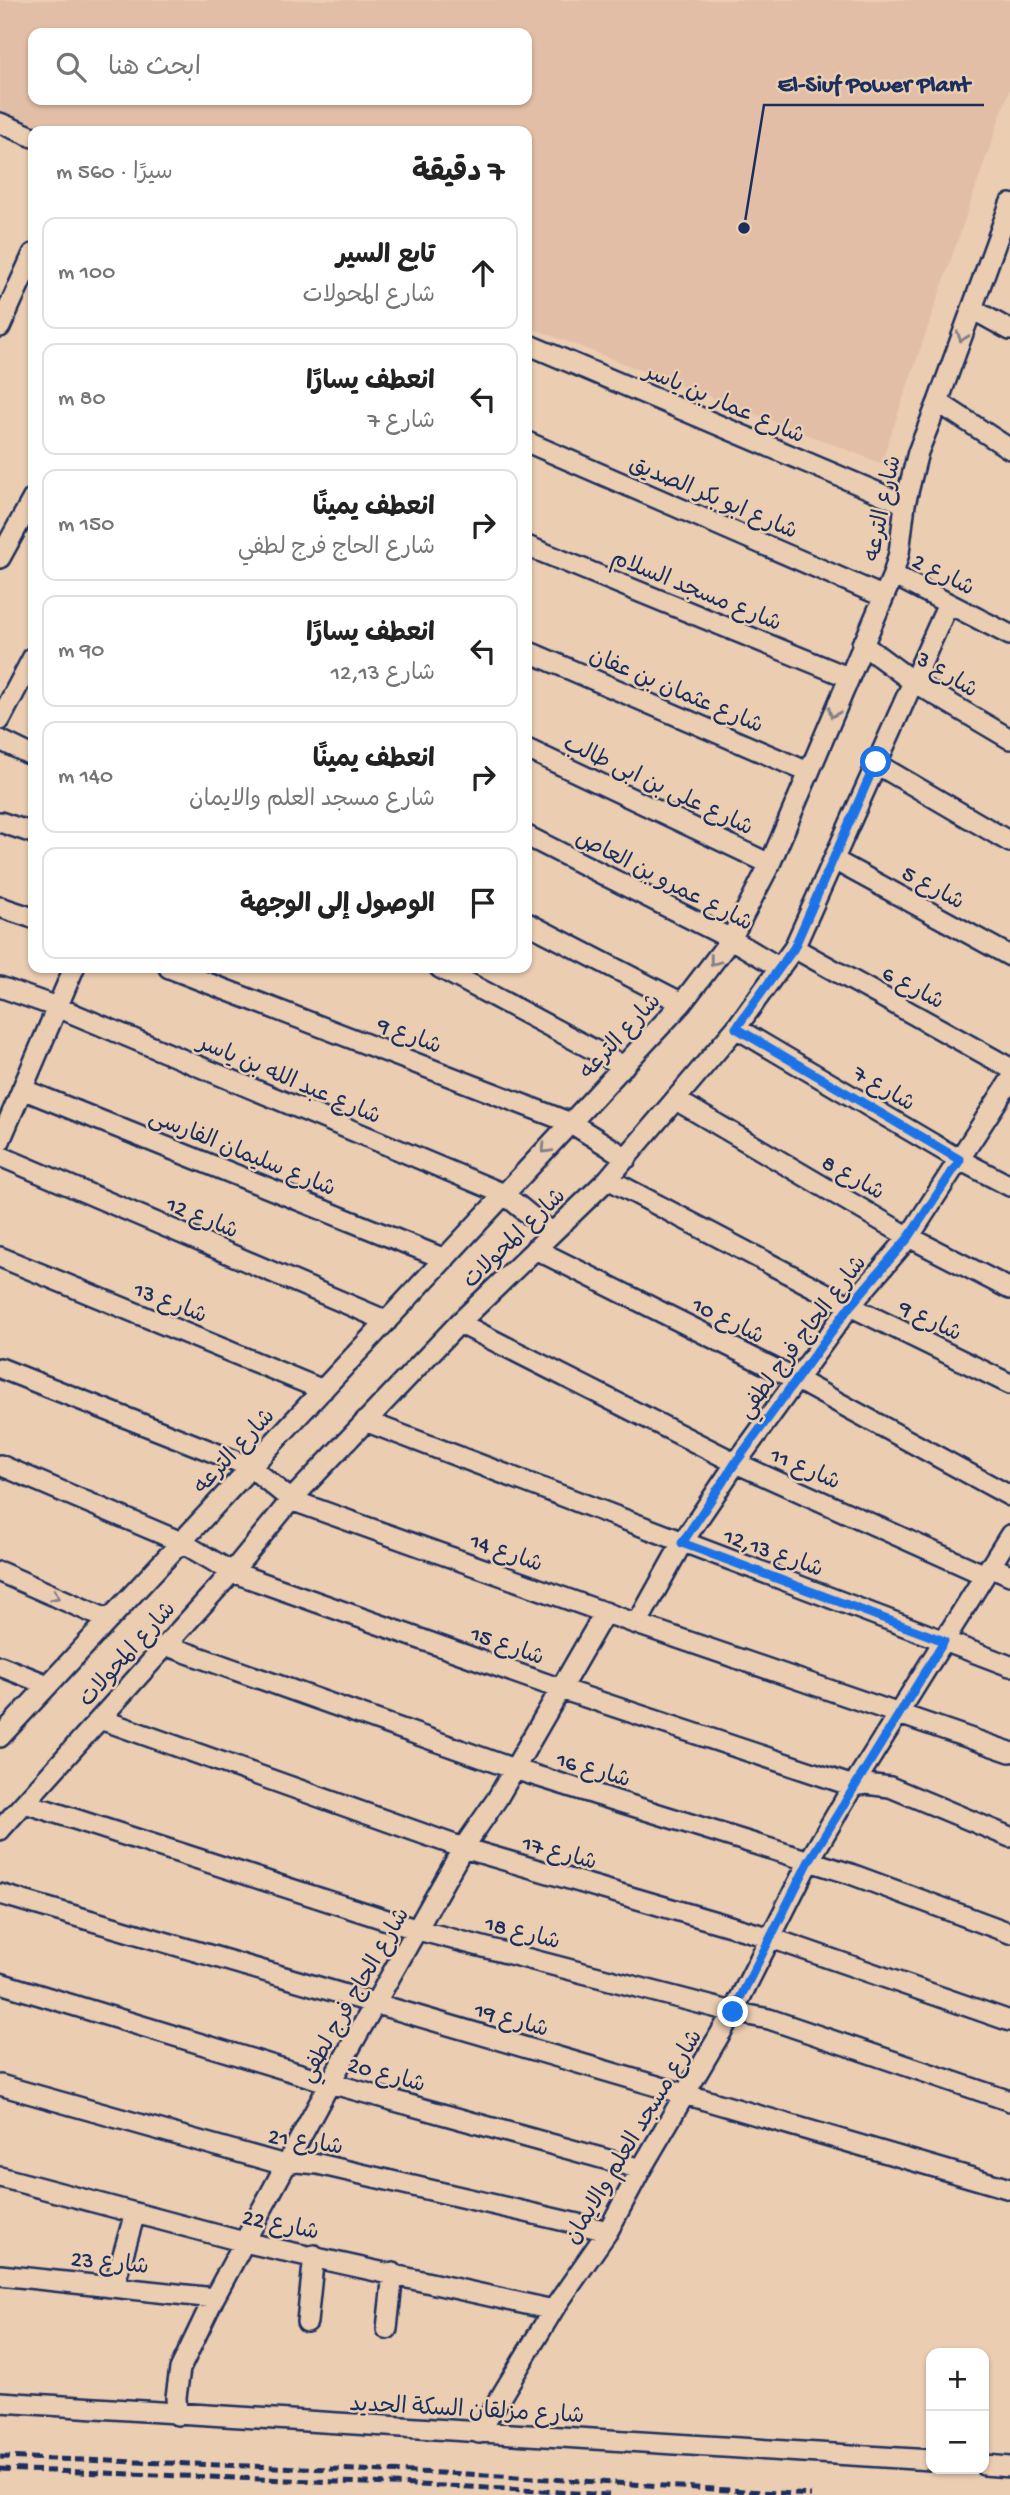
<!DOCTYPE html>
<html lang="ar">
<meta charset="utf-8">
<style>
:root{--surface:#fff;--page:#f2f2f2;--text:#222;--muted:#767676;--line:#e0e0e0}
body{margin:0;font-family:"Gochi Hand","Playpen Sans Arabic",sans-serif;background:var(--page);color:var(--text);direction:rtl}
.controls{position:absolute;right:21px;bottom:21px;display:grid;overflow:hidden;border-radius:14px;box-shadow:0 2px 5px #0004}
.controls button{width:63px;height:63px;display:grid;place-items:center;padding:0;border:0;border-bottom:2px solid var(--line);background:var(--surface);color:var(--text);font:35px sans-serif}
.stop{position:absolute;width:21px;height:21px;margin:-16px;border:5px solid #1a73e8;border-radius:50%;background:#fff}
.stop.end{background:#1a73e8;border-color:#fff;box-shadow:0 2px 7px #0008}
.list{margin:0;padding:0;list-style:none}
h2{display:flex;justify-content:space-between;align-items:center;height:91px;margin:0;padding:0 28px;font-size:30px}
h2 small{font-size:23px;font-weight:400;color:var(--muted)}
.list li{display:grid;grid-template-columns:46px 1fr auto;gap:21px;align-items:center;box-sizing:border-box;height:112px;margin:0 14px 14px;padding:0 14px;border:2px solid var(--line);border-radius:14px}
.list b{display:block;font-size:26px;white-space:nowrap}
.list p{margin:0;font-size:23px;white-space:nowrap;color:var(--muted)}
.list em{font-size:23px;font-style:normal;color:var(--muted)}
.icon{flex:none;width:38px;height:38px;fill:none;stroke:currentColor;stroke-width:2;stroke-linecap:round;stroke-linejoin:round}
.map{position:relative;flex:none;width:1010px;height:2495px;overflow:hidden;direction:ltr}
.search{position:absolute;background:var(--surface);box-shadow:0 2px 5px #0004;left:28px;top:28px;width:504px;height:77px;display:flex;align-items:center;gap:18px;box-sizing:border-box;padding:0 24px;border-radius:14px;color:var(--muted);font-size:26px}
.panel{position:absolute;background:var(--surface);box-shadow:0 2px 5px #0004;left:28px;top:126px;width:504px;height:847px;border-radius:14px;direction:rtl}
.map>svg:first-child{display:block}
</style>
<div class="map">
<svg width="1010" height="2495" viewBox="0 0 1010 2495">
<rect width="100%" height="100%" fill="#ebcdb1"/>
<filter id="ink" filterUnits="userSpaceOnUse"><feTurbulence type="fractalNoise" baseFrequency=".0143" numOctaves="2"/><feDisplacementMap in="SourceGraphic" scale="14" xChannelSelector="R" yChannelSelector="G"/><feConvolveMatrix kernelMatrix="1 2 1 2 8 2 1 2 1" color-interpolation-filters="sRGB"/></filter>
<g filter="url(#ink)">
<path fill="#e2bea6" fill-rule="evenodd" d="M0 0H1010V88L881 463 527 326V131H48L0 111ZM33 33H527V100H33Z"/>
<g fill="none" stroke-linecap="round" stroke-linejoin="round">
<g stroke="#1b2f5e" stroke-width="24">
<path id="street" d="M0 123 33 137
M972 309 1010 330
M0 327 33 254
M527 344 905 504
M938 402 1010 449
M527 442 882 596
M527 546 848 677
M0 558 33 498
M893 575 1010 635
M862 644 912 681 1010 739
M527 651 808 772
M0 720 33 657
M0 740 33 756
M527 749 770 864
M875 763 1010 842
M0 822 33 833
M527 836 731 939 780 968
M834 860 1010 956
M0 907 33 918
M527 923 682 1003
M794 948 1010 1068
M169 968 571 1123 627 1158
M440 968 624 1066
M0 987 57 1007 504 1194 552 1233
M736 1028 960 1160 1010 1186
M22 1089 445 1259
M676 1100 909 1237 1010 1289
M0 1141 74 968
M0 1156 387 1321
M608 1179 850 1306 1010 1384
M535 1249 797 1380 1010 1496
M0 1257 323 1390
M459 1323 736 1463 985 1575
M0 1368 251 1467 291 1500 637 1624 1010 1752
M365 1421 1010 1666
M0 1465 181 1542 232 1572 561 1689 853 1786 866 1784 890 1787 1010 1837
M990 1566 1010 1575
M0 1572 109 1620
M637 1624 682 1543 736 1463 850 1306 909 1237 1010 1081
M165 1645 514 1769 851 1874 1010 1933
M0 1666 48 1685
M100 1719 463 1848 771 1938 1010 2021
M0 1737 682 1003 731 939 770 864 893 575 899 553 905 504 918 452 938 402 1010 204
M25 1803 418 1930 733 2012 769 2019 1010 2101
M0 1830 232 1572 291 1500 459 1323 608 1179 736 1028 794 948 948 604
M0 1894C336 1994 674 2088 1010 2189
M0 1983 330 2083 641 2169
M0 2085 285 2165 296 2162 318 2164 608 2231
M0 2177 244 2242 553 2310
M0 2275 214 2298
M114 2286 135 2213
M307 2322 314 2255
M387 2329 393 2273
M0 2402 931 2460
M177 2415 176 2397 180 2369 214 2298 330 2083 463 1848 497 1799 605 1612
M479 2433 553 2310 608 2231 641 2169 733 2012 809 1861 853 1786 1010 1535
M984 2465 1010 2467"/>
</g>
<use href="#street" stroke="#ebcdb1" stroke-width="19"/>
<path stroke="#1b2f5e" stroke-width="5" stroke-dasharray="10 5" stroke-linecap="butt" d="M0 2457 468 2474 811 2495
M0 2469 470 2487 609 2495"/>
</g>
<defs><path id="oneway-chevron" d="M-2-3.5L2.5 0L-2 3.5" fill="none" stroke-width="1.6" stroke-linecap="round" stroke-linejoin="round" transform="scale(1.75)"/></defs>
<g stroke="#837e88">
<use href="#oneway-chevron" transform="translate(962 337) rotate(110)"/>
<use href="#oneway-chevron" transform="translate(833 713) rotate(113)"/>
<use href="#oneway-chevron" transform="translate(714 961) rotate(127)"/>
<use href="#oneway-chevron" transform="translate(546 1149) rotate(133)"/>
<use href="#oneway-chevron" transform="translate(55 1596) rotate(24)"/>
</g>
</g>
<g fill="none" stroke-linecap="round" stroke-linejoin="round" filter="url(#ink)">
<path stroke="#1a73e8" stroke-width="9" d="M733 2012 809 1861 944 1641 682 1543 736 1462 850 1306 909 1237 960 1160 736 1028 794 948 876 762"/>
</g>
<g text-anchor="middle" stroke-width="5" stroke-linejoin="round" paint-order="stroke">
<g font-size="23" fill="#1b2f5e" stroke="#ebcdb1">
<text transform="translate(725 402) rotate(23)" y="8">شارع عمار بن ياسر</text>
<text transform="translate(714 496) rotate(23)" y="8">شارع ابو بكر الصديق</text>
<text transform="translate(881 508) rotate(-78)" y="8">شارع الترعه</text>
<text transform="translate(944 573) rotate(27)" y="8">شارع 2</text>
<text transform="translate(697 589) rotate(22)" y="8">شارع مسجد السلام</text>
<text transform="translate(948 673) rotate(32)" y="8">شارع 3</text>
<text transform="translate(677 689) rotate(23)" y="8">شارع عثمان بن عفان</text>
<text transform="translate(659 784) rotate(25)" y="8">شارع على بن ابى طالب</text>
<text transform="translate(665 879) rotate(27)" y="8">شارع عمرو بن العاص</text>
<text transform="translate(934 886) rotate(29)" y="8">شارع 5</text>
<text transform="translate(914 986) rotate(29)" y="8">شارع 6</text>
<text transform="translate(410 1034) rotate(21)" y="8">شارع 9</text>
<text transform="translate(619 1035) rotate(-47)" y="8">شارع الترعه</text>
<text transform="translate(290 1078) rotate(23)" y="8">شارع عبد الله بن ياسر</text>
<text transform="translate(885 1087) rotate(31)" y="8">شارع 7</text>
<text transform="translate(243 1151) rotate(22)" y="8">شارع سليمان الفارسى</text>
<text transform="translate(854 1176) rotate(30)" y="8">شارع 8</text>
<text transform="translate(203 1216) rotate(23)" y="8">شارع 12</text>
<text transform="translate(513 1237) rotate(-44)" y="8">شارع المحولات</text>
<text transform="translate(171 1301) rotate(22)" y="8">شارع 13</text>
<text transform="translate(729 1319) rotate(27)" y="8">شارع 10</text>
<text transform="translate(931 1319) rotate(26)" y="8">شارع 9</text>
<text transform="translate(801 1336) rotate(-53)" y="8">شارع الحاج فرج لطفي</text>
<text transform="translate(233 1450) rotate(-47)" y="8">شارع الترعه</text>
<text transform="translate(806 1467) rotate(24)" y="8">شارع 11</text>
<text transform="translate(507 1551) rotate(20)" y="8">شارع 14</text>
<text transform="translate(774 1551) rotate(20)" y="8">شارع 12,13</text>
<text transform="translate(508 1644) rotate(20)" y="8">شارع 15</text>
<text transform="translate(126 1653) rotate(-48)" y="8">شارع المحولات</text>
<text transform="translate(594 1768) rotate(17)" y="8">شارع 16</text>
<text transform="translate(560 1851) rotate(16)" y="8">شارع 17</text>
<text transform="translate(523 1931) rotate(15)" y="8">شارع 18</text>
<text transform="translate(353 1994) rotate(-60)" y="8">شارع الحاج فرج لطفي</text>
<text transform="translate(512 2018) rotate(16)" y="8">شارع 19</text>
<text transform="translate(387 2073) rotate(16)" y="8">شارع 20</text>
<text transform="translate(632 2136) rotate(-59)" y="8">شارع مسجد العلم والايمان</text>
<text transform="translate(306 2140) rotate(9)" y="8">شارع 21</text>
<text transform="translate(281 2223) rotate(12)" y="8">شارع 22</text>
<text transform="translate(110 2261) rotate(6)" y="8">شارع 23</text>
<text transform="translate(467 2408) rotate(3)" y="8">شارع مزلقان السكة الحديد</text>
</g>
</g>
<path fill="none" stroke="#1b2f5e" stroke-width="2.5" d="M744 228L764 105H984"/>
<circle fill="#1b2f5e" stroke="#ebcdb1" stroke-width="2.5" cx="744" cy="228" r="7"/>
<g font-size="24" text-anchor="middle" font-weight="bold" fill="#1b2f5e" stroke="#ebcdb1" stroke-width="5" stroke-linejoin="round" paint-order="stroke">
<text x="874" y="91">El-Siuf Power Plant</text>
</g>
</svg>
<div class="controls">
<button>+</button>
<button>−</button>
</div>
<div class="stop" style="left:876px;top:762px"></div>
<div class="stop end" style="left:733px;top:2012px"></div>
<div class="search"><svg class="icon" aria-label="search" viewBox="0 0 24 24"><circle cx="10" cy="10" r="6"/><path d="M15 15l6 6"/></svg>ابحث هنا</div>
<section class="panel">
<h2>7 دقيقة<small>سيرًا · 560 m</small></h2>
<ul class="list">
<li><svg class="icon" aria-label="ahead" viewBox="0 0 24 24"><path d="M12 20V5M6 11l6-6 6 6"/></svg><div><b>تابع السير</b><p>شارع المحولات</p></div><em>100 m</em></li>
<li><svg class="icon" aria-label="left" viewBox="0 0 24 24"><path d="M17 20v-9H6M10 6l-5 5 5 5"/></svg><div><b>انعطف يسارًا</b><p>شارع 7</p></div><em>80 m</em></li>
<li><svg class="icon" aria-label="right" viewBox="0 0 24 24"><path d="M7 20v-9h11M14 6l5 5-5 5"/></svg><div><b>انعطف يمينًا</b><p>شارع الحاج فرج لطفي</p></div><em>150 m</em></li>
<li><svg class="icon" aria-label="left" viewBox="0 0 24 24"><path d="M17 20v-9H6M10 6l-5 5 5 5"/></svg><div><b>انعطف يسارًا</b><p>شارع 12,13</p></div><em>90 m</em></li>
<li><svg class="icon" aria-label="right" viewBox="0 0 24 24"><path d="M7 20v-9h11M14 6l5 5-5 5"/></svg><div><b>انعطف يمينًا</b><p>شارع مسجد العلم والايمان</p></div><em>140 m</em></li>
<li><svg class="icon" aria-label="arrive" viewBox="0 0 24 24"><path d="M6 21V4h12l-3 4 3 4H6"/></svg><div><b>الوصول إلى الوجهة</b></div></li>
</ul>
</section>
</div>
